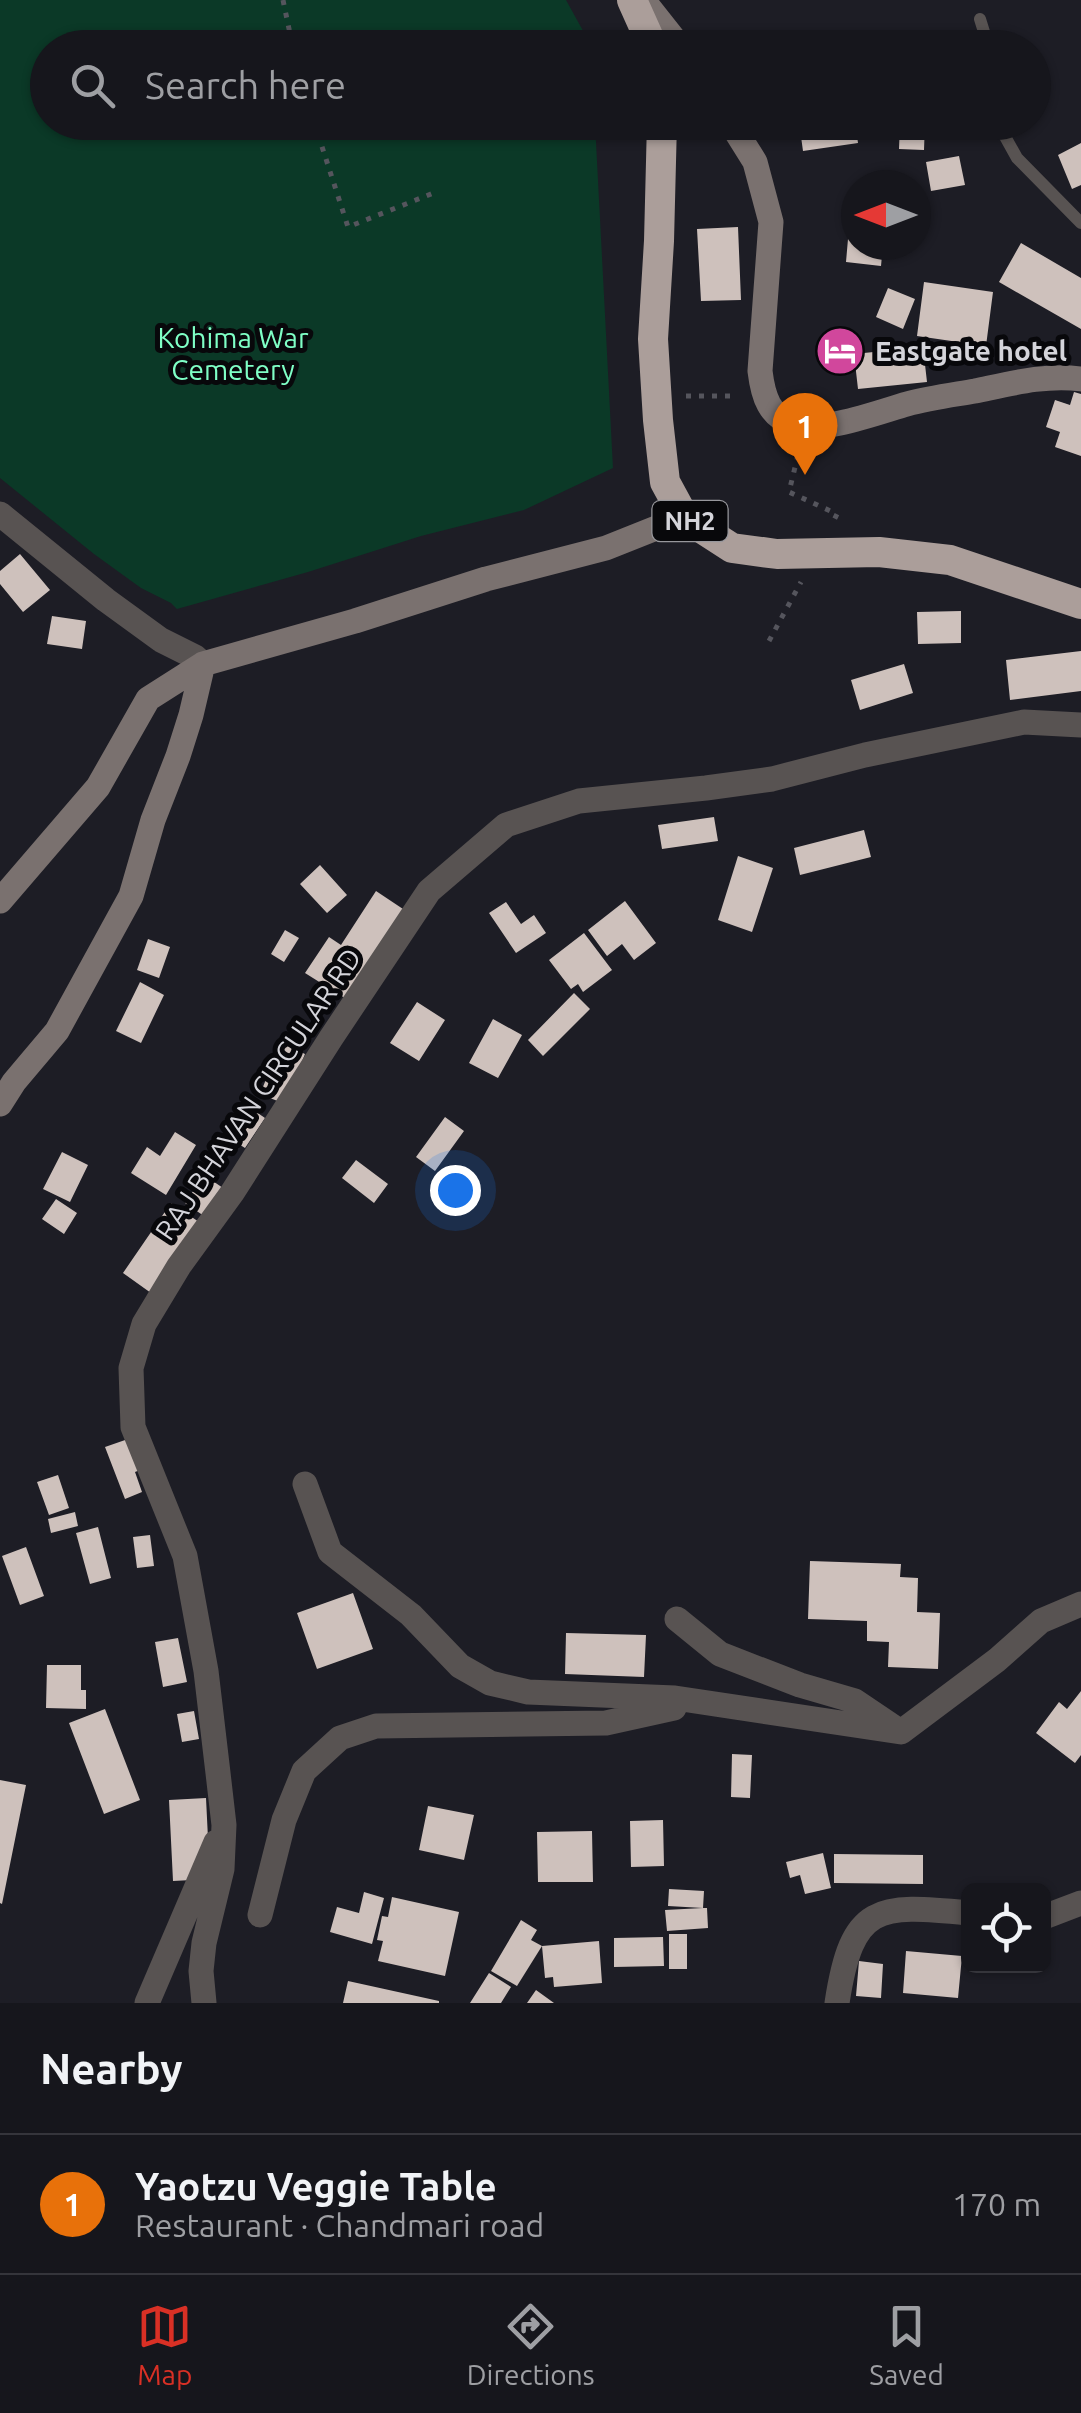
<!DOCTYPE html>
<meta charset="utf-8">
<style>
:root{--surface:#16161c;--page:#1f1f25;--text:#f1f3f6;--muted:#9e9fa3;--line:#35353b;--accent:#d93025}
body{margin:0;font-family:Ubuntu,sans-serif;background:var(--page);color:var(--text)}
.controls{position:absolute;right:30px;bottom:30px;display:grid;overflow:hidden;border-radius:15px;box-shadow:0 2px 8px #0004}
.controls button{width:90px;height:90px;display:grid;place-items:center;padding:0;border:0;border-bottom:2px solid var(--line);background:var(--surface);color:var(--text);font:50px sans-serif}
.compass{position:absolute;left:841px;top:170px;width:90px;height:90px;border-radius:50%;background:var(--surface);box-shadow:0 2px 8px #0004;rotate:270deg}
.you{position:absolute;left:455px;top:1190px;width:35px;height:35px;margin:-25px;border:8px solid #fff;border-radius:50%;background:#1a73e8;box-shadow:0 0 0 15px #1a73e833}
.badge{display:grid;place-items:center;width:65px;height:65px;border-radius:50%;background:var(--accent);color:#fff;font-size:32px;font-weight:700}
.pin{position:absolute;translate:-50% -82px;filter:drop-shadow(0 2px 5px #0008)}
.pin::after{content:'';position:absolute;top:52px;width:35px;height:30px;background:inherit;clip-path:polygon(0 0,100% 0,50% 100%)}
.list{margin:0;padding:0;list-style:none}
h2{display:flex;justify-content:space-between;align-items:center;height:130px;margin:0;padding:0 40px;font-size:42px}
h2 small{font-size:32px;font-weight:400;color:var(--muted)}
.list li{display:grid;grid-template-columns:65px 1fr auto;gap:30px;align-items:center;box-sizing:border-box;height:140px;padding:0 40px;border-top:2px solid var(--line)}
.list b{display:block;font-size:38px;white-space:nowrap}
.list p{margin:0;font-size:32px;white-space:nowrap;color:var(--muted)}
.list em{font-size:32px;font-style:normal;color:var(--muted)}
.icon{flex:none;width:55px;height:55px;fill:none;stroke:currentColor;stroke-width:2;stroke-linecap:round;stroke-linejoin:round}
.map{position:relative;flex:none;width:1081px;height:2003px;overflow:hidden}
.search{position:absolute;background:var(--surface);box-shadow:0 2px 8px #0004;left:30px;right:30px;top:30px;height:110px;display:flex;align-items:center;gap:25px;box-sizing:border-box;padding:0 35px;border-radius:55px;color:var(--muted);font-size:38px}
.sheet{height:270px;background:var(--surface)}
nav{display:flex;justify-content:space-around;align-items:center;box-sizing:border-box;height:140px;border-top:2px solid var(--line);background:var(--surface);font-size:28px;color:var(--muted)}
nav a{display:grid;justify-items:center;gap:5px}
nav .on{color:var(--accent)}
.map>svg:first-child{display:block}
</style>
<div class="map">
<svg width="1081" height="2003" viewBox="0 0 1081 2003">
<rect width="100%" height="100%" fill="#1d1d25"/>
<path fill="#0b3927" d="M0 0H566L592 47 48 48V122L595 123 613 468 524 510 421 536 308 572 177 609 171 603 141 588 94 554 0 478Z"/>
<path fill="#cec1bc" d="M799 122H855L858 143 803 151Z
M900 122H925L924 150 899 149Z
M1081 143V185L1072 189 1058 155Z
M959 156 965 185 931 191 926 162Z
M852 193H856V245H883L881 266 846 262Z
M738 227 741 300 701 301 697 229Z
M1021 243 1081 278V329L999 282Z
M924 282 993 292 986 346 917 336Z
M888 288 915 299 903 329 876 317Z
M923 347 927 382 858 389 854 354Z
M1074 392 1081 394V456L1055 447 1060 432 1046 427 1055 400 1070 405Z
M20 554 50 590 23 612 0 584V571Z
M961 611V643L918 644 917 612Z
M52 616 86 621 82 649 47 644Z
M1081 651V691L1010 700 1006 660Z
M904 664 913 693 860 710 851 680Z
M714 817 718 841 662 849 658 825Z
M864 830 871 857 800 875 794 848Z
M738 856 773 868 752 932 718 920Z
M320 865 347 895 327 913 300 884Z
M376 891 406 911 348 1000 305 973 329 937 341 945Z
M625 901 656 943 634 960 622 944 607 956 588 930Z
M506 902 521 924 534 915 546 933 516 953 489 913Z
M285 930 299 938 284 962 271 954Z
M584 933 612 970 583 992 578 984 571 989 549 960Z
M148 939 170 947 159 978 137 970Z
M140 982 164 995 141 1043 116 1031Z
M574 993 590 1009 543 1056 528 1040Z
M417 1002 445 1020 419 1061 390 1043Z
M493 1019 522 1035 498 1078 469 1063Z
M281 1043 305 1054 285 1104 260 1094Z
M246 1105 265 1118 245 1148 226 1136Z
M445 1117 464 1131 435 1171 416 1157Z
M175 1132 196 1145 166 1195 131 1173 147 1147 160 1156Z
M62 1152 88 1165 70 1202 43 1189Z
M356 1160 388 1184 374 1203 342 1178Z
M204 1175 223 1188 204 1216 185 1203Z
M56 1199 77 1213 64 1234 42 1219Z
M171 1203 199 1222 151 1293 123 1273Z
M128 1439 140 1470 135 1472 142 1492 125 1499 105 1447Z
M58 1475 69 1508 49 1515 37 1482Z
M75 1512 78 1526 51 1533 48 1519Z
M98 1527 111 1578 90 1584 76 1533Z
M150 1535 154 1566 137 1568 133 1537Z
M26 1547 44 1596 20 1605 2 1556Z
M810 1561 901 1564 900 1577 918 1578 917 1612 940 1613 938 1669 888 1667 889 1642 867 1641V1621L808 1619Z
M353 1593 373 1649 317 1669 297 1613Z
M566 1633 646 1635 644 1677 565 1674Z
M178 1638 187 1682 163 1687 155 1642Z
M47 1665H81V1690H86V1709L46 1708Z
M1081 1691V1755L1075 1763 1036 1733 1059 1702 1067 1709Z
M105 1709 140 1800 104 1814 69 1723Z
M194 1711 199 1739 182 1742 177 1714Z
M732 1754 752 1755 750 1798 731 1797Z
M0 1780 26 1785 2 1904 0 1903Z
M206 1798 210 1879 173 1881 169 1800Z
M428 1806 474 1815 464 1860 419 1850Z
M663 1820 664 1866 631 1867 630 1821Z
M592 1831 593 1882H538L537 1832Z
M823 1853 831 1888 805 1894 800 1875 790 1878 786 1862Z
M834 1854 923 1855V1884L834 1883Z
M669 1889 704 1891 703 1908H707L708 1928 667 1931 665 1910 703 1908 668 1906Z
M364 1892 384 1898 372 1944 330 1932 337 1907 359 1913Z
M392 1897 459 1912 445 1976 378 1961 383 1941 377 1940 382 1916 388 1917Z
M521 1920 537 1930 531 1940 542 1946 517 1986 491 1971Z
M669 1934H687V1969H669Z
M663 1937 664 1966 614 1967V1938Z
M599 1941 602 1983 554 1987 553 1977 545 1978 542 1946Z
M906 1951 962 1956 958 1998 903 1993Z
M859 1961 883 1964 881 1998 856 1996Z
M489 1973 511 1987 501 2003H470Z
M348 1981 439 2001V2003H343Z
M536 1990 554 2003H527Z"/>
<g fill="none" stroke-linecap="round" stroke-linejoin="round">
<path stroke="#55555d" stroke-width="5" stroke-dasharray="5 8" stroke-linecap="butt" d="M283 0 293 48
M314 122 348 227 436 192
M686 396H735
M798 455 789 492 837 514 832 524
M769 641 801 582"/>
<path stroke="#585352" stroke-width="12" d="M980 19 989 48
M997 122 1017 158 1081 223"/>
<path stroke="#585352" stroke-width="25" d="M0 514 106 600 161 640 195 657 203 664
M305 1484 330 1552 411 1615 460 1666 490 1683 528 1692 675 1698 901 1732
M677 1619 720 1654 800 1685 855 1701 901 1732 997 1660 1041 1621 1081 1604
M260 1915 284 1820 304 1771 340 1738 376 1726 606 1723 674 1708
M1044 1917 1081 1903
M147 2003 216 1842
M204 2003 201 1971 204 1943 222 1869 224 1825 218 1773 206 1671 185 1556 133 1427 131 1368 144 1324 179 1266 232 1193 331 1038 429 891 506 825 579 801 706 788 772 779 865 755 1024 722 1081 725
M837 2003C852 1904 877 1904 968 1913"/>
<path stroke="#7a716f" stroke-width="25" d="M643 0 681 48
M730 122 755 162 771 222 760 371C763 396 769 417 795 425 823 433 879 412 907 404 929 398 952 395 975 391 1009 384 1046 374 1081 379
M0 901 98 787 148 699 203 664 355 621 486 579 606 548 684 517
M0 1104 14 1082 57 1031 131 896 153 820 178 756 191 715 203 664"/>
<path stroke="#ab9e9a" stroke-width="30" d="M632 0 649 38 650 48
M662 122 659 241 653 339 658 420 665 482 684 517 732 548 777 554 879 552 950 560 1081 604"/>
</g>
<defs>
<g id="hotel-disc" transform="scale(2.5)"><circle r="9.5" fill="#d1479c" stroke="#08080b"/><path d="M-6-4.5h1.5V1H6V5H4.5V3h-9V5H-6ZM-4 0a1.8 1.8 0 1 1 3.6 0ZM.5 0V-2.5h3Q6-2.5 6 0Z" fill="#fff"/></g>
</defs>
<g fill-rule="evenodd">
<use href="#hotel-disc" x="840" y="351"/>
</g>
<g text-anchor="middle" stroke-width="10" stroke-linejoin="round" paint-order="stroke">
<rect fill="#08080b" stroke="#97979c" stroke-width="2.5" x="652.5" y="501" width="75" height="40" rx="8"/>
<g font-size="25" font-weight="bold" fill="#d4d4da">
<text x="690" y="530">NH2</text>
</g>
<g font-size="28" fill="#7fffc6" stroke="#08080b">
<text x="233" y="348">Kohima War<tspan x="233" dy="32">Cemetery</tspan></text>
</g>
<g font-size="28" font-weight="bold" fill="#d4d4da" stroke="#08080b" text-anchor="start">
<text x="875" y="361">Eastgate hotel</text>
</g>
<g font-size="28" fill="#d4d4da" stroke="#08080b">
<text transform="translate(258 1094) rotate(-56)" y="10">RAJ BHAVAN CIRCULAR RD</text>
</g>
</g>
</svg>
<div class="controls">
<button><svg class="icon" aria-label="locate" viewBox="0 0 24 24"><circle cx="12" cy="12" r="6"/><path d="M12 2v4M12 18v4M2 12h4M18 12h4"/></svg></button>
</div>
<svg class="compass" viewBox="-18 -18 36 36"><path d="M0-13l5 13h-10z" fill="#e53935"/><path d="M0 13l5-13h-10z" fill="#9e9fa3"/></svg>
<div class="you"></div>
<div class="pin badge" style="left:805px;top:475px;background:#e8710a">1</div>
<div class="search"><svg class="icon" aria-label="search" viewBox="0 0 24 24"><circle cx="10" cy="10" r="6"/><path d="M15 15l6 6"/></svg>Search here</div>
</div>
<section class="sheet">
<h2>Nearby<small></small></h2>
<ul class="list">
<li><span class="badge" style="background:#e8710a">1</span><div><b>Yaotzu Veggie Table</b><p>Restaurant · Chandmari road</p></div><em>170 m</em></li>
</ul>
</section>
<nav>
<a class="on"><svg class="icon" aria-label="map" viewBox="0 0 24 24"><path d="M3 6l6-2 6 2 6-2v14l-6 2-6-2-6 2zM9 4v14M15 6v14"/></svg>Map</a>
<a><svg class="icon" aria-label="directions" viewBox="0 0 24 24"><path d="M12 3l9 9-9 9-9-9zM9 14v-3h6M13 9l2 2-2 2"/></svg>Directions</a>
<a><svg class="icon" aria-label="saved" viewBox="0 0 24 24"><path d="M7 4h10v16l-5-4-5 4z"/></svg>Saved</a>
</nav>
